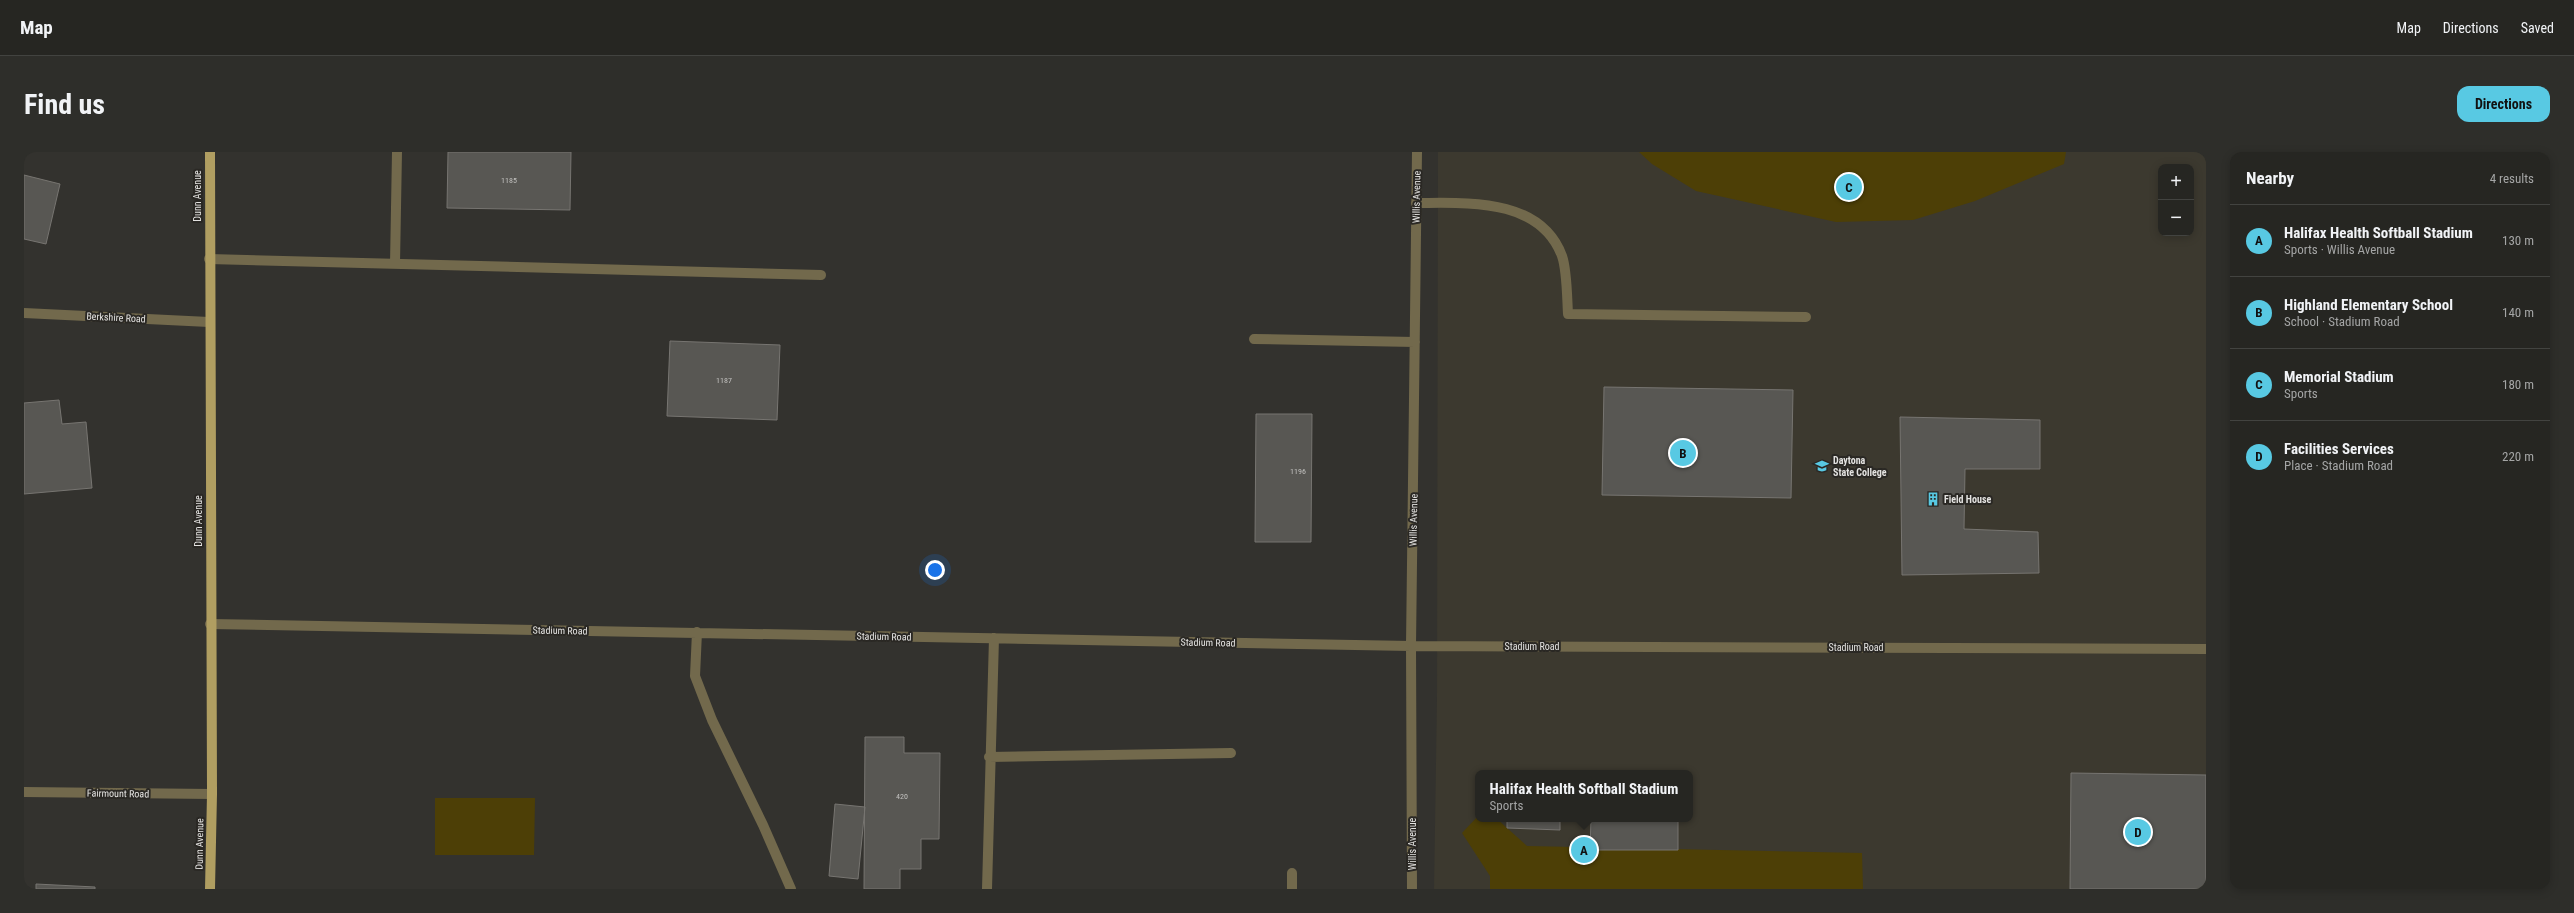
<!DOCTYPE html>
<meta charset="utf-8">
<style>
:root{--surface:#262622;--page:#2e2e2a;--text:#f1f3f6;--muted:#a4a5a5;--line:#424340;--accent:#58c9e3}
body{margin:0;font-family:"Roboto Condensed",sans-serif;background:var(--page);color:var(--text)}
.controls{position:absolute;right:12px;top:12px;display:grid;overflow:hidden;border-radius:8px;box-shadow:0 2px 10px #0003}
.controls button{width:36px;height:36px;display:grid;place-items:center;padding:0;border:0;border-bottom:1px solid var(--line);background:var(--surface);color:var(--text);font:20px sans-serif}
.you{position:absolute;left:911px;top:418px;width:14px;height:14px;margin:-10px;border:3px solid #fff;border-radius:50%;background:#1a73e8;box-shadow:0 0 0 6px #1a73e833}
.badge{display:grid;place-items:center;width:26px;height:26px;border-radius:50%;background:var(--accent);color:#111;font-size:13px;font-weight:700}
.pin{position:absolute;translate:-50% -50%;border:2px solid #fff;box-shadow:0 1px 4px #0006}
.popup{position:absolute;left:1451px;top:618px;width:218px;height:52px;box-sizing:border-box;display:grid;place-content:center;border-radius:8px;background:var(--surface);filter:drop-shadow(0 1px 3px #0005);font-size:13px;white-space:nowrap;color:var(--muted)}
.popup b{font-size:15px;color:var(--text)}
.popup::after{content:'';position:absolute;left:50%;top:100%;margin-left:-8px;border:8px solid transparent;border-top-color:var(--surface)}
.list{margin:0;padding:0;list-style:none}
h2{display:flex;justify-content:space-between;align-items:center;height:52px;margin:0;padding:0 16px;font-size:17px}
h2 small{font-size:13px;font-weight:400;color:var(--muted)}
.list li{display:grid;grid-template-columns:26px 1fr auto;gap:12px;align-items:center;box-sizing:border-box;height:72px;padding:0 16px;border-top:1px solid var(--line)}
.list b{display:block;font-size:15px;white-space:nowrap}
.list p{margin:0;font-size:13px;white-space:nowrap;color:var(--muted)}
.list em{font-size:13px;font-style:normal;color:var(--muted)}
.map{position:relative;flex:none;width:2182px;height:737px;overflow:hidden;border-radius:12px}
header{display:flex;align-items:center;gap:24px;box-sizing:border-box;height:56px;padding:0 20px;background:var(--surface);border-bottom:1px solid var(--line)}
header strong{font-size:19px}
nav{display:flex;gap:22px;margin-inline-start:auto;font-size:14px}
.intro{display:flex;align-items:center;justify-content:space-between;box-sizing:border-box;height:96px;padding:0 24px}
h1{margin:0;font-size:28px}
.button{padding:10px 18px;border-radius:12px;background:var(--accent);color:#111;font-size:14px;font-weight:700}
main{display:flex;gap:24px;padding:0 24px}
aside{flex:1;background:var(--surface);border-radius:12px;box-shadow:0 2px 10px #0003}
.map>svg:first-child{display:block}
</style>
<header>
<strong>Map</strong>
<nav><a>Map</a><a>Directions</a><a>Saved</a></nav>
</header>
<div class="intro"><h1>Find us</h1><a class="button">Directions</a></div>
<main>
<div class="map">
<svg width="2182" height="737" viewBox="0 0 2182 737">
<rect width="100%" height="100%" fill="#33322e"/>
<path fill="#3c392f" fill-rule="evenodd" d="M1414 0H2182V737H1410L1413 548ZM2137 15H2167V81H2137ZM1454 621H1666V667H1454Z"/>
<path fill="#4d3f06" d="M1615 0H2042L2040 12 1951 49 1889 68 1812 70 1672 39 1628 12Z
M411 646H511L510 703H411Z
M1454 664V667H1473L1503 694 1838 701 1839 737H1466V724L1438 681Z"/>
<path fill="#585753" stroke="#777571" d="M424 0H547L546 58 423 56Z
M0 23 36 32 22 92 0 87Z
M646 189 756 193 753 268 643 264Z
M1580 235 1769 238 1767 346 1578 343Z
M35 248 38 272 62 270 68 336 0 342V251Z
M1232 262H1288L1287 390H1231Z
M1876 265 2016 268V317H1941L1940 377 2014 380 2015 421 1878 423Z
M841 585H880V601H916L915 687H897V717H876V737H840Z
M2047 621 2182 623V737H2046Z
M811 652 841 655 834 727 805 724Z
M1483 667H1536V678L1483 676Z
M1567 667H1654V698H1566Z
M12 732 71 735V737H12Z"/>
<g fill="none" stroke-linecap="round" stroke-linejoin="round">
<path stroke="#72694c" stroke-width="10" d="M1392 51C1442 51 1516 45 1538 104 1543 118 1543 145 1544 162L1782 165
M185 107 797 123
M371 112 373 0
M0 161 185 170
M1230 187 1391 190
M186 472 1387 494 2182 497
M673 480 671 524 688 568 739 673 767 737
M965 605 1207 601
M0 640 188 642
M963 737 970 486
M1268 737V721
M1388 737 1387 494 1393 0"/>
<path stroke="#b09e61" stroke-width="10" d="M186 737 188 642 186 0"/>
</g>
<defs>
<g id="university-bare" transform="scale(1.08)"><path d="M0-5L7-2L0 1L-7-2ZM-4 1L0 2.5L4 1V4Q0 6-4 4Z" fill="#58c9e3" stroke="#2a2824" stroke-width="2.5" paint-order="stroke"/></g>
<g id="building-bare" transform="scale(1.08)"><path d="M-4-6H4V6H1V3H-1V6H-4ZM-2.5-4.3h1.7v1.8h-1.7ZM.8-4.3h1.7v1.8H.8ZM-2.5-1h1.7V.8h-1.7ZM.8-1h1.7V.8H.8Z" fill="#58c9e3" stroke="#2a2824" stroke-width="2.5" paint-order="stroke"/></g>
</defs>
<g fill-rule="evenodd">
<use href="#university-bare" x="1798" y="314"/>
<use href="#building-bare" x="1909" y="347"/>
</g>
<g text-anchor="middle" stroke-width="4" stroke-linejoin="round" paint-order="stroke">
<g font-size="8" fill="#c1c0be">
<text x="485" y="31">1185</text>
<text x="700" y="231">1187</text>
<text x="1274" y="322">1196</text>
<text x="878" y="647">420</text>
</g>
<g font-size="10" fill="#e4e3e1" stroke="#2a2824">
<text transform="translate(173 44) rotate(-90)" y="4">Dunn Avenue</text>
<text transform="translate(1392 45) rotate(-89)" y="4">Willis Avenue</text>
<text transform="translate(92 165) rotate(3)" y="4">Berkshire Road</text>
<text transform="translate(1389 368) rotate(-89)" y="4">Willis Avenue</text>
<text transform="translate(174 369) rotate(-90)" y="4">Dunn Avenue</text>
<text transform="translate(536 478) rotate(1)" y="4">Stadium Road</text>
<text transform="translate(860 484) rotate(1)" y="4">Stadium Road</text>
<text transform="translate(1184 490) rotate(1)" y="4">Stadium Road</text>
<text x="1508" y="498">Stadium Road</text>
<text x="1832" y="499">Stadium Road</text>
<text transform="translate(94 641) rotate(1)" y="4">Fairmount Road</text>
<text transform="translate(175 692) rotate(-89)" y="4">Dunn Avenue</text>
<text transform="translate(1388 692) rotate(-90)" y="4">Willis Avenue</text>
</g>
<g font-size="10" font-weight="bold" fill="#e4e3e1" stroke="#2a2824" text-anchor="start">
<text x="1809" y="312">Daytona<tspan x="1809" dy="12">State College</tspan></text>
<text x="1920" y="351">Field House</text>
</g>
</g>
</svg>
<div class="controls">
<button>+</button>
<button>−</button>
</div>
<div class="you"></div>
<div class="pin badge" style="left:1560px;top:698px">A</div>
<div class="popup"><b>Halifax Health Softball Stadium</b>Sports</div>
<div class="pin badge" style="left:1659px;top:301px">B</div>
<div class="pin badge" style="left:1825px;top:35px">C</div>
<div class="pin badge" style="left:2114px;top:680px">D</div>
</div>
<aside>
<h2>Nearby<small>4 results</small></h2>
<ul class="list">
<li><span class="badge">A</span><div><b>Halifax Health Softball Stadium</b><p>Sports · Willis Avenue</p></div><em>130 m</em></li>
<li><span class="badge">B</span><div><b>Highland Elementary School</b><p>School · Stadium Road</p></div><em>140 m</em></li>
<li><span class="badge">C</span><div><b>Memorial Stadium</b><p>Sports</p></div><em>180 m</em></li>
<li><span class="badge">D</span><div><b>Facilities Services</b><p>Place · Stadium Road</p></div><em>220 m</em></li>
</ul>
</aside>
</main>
